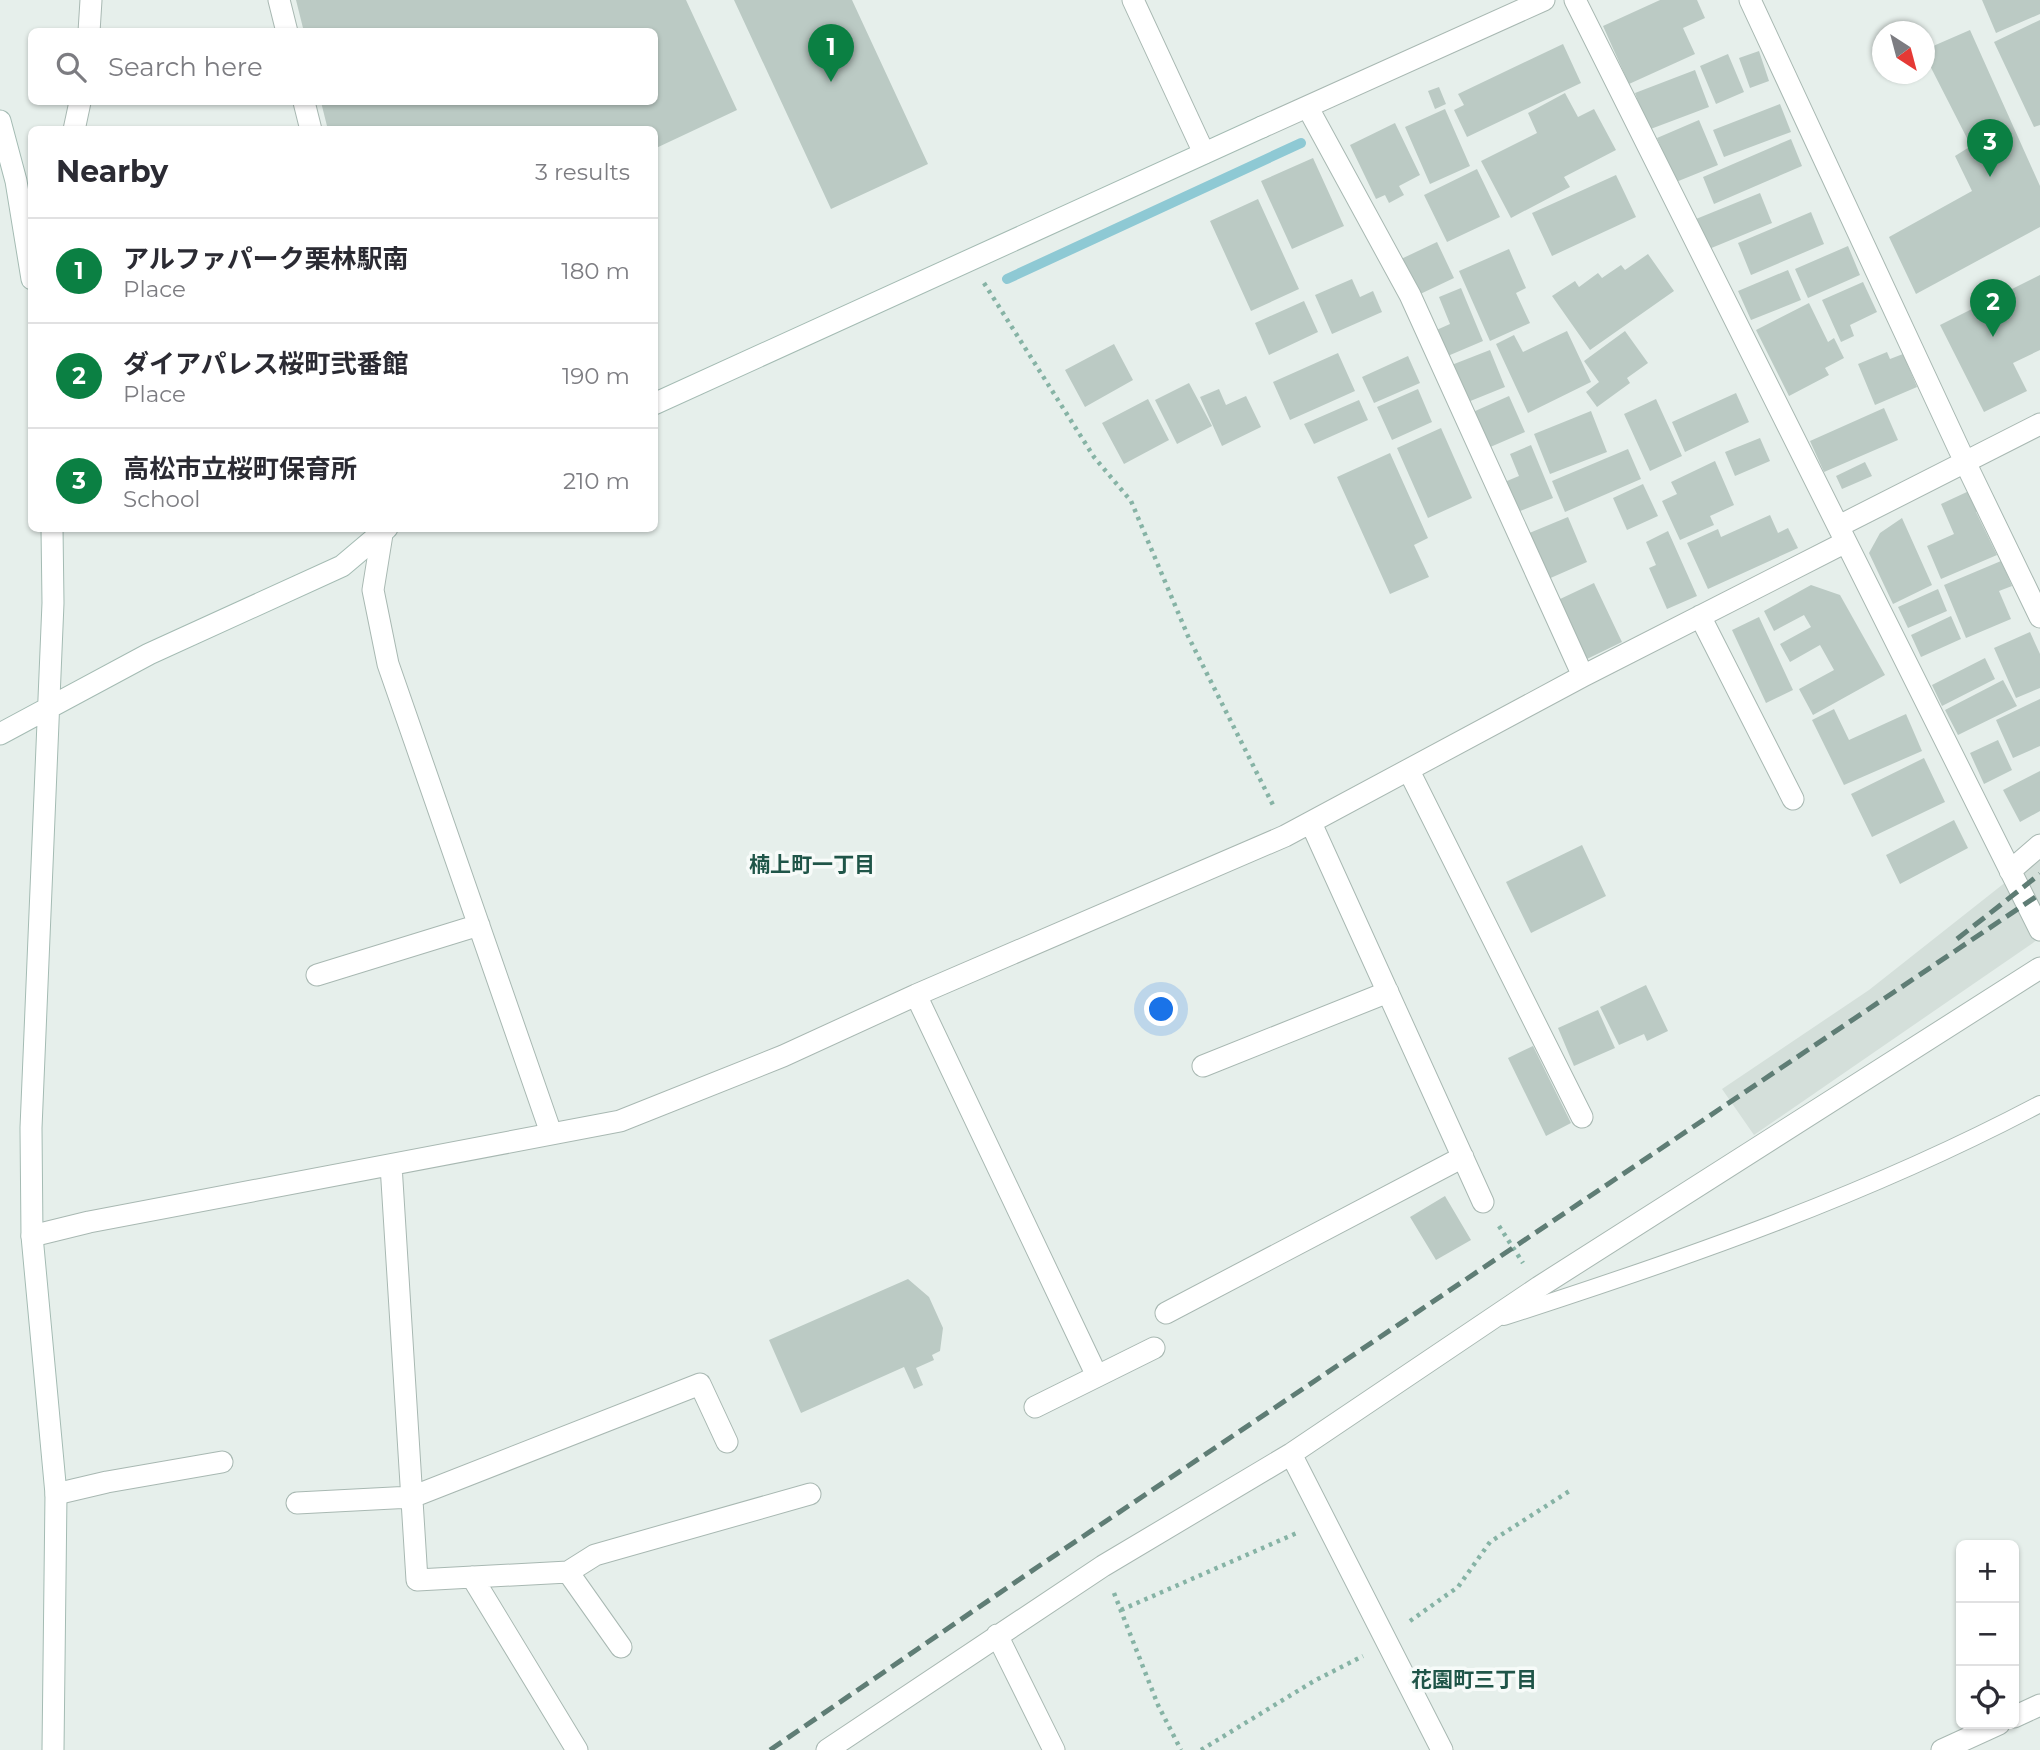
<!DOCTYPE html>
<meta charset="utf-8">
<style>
:root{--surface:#fff;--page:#f2f2f3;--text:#2b2b33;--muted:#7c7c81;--line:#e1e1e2;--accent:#0b8043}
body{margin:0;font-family:Montserrat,"Noto Sans JP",sans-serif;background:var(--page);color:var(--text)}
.controls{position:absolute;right:21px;bottom:21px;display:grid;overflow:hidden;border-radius:10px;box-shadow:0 2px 5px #0004}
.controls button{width:63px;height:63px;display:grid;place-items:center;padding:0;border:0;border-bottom:2px solid var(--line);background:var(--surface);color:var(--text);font:35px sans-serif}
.compass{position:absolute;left:1872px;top:21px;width:63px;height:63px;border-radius:50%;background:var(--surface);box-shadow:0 2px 5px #0004;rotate:144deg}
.you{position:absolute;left:1162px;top:1010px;width:24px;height:24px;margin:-18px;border:5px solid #fff;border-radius:50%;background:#1a73e8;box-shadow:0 0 0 10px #1a73e833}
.badge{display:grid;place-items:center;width:46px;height:46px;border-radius:50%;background:var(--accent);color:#fff;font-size:23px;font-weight:700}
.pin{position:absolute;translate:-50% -58px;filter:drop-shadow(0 2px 4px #0008)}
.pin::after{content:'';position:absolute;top:37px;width:24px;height:21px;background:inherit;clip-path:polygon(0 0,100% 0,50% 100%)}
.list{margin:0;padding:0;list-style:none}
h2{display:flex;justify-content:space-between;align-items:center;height:91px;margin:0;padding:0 28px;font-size:30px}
h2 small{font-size:23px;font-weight:400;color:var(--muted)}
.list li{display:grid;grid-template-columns:46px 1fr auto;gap:21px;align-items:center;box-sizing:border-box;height:105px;padding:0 28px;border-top:2px solid var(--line)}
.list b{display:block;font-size:26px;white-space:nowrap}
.list p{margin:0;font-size:23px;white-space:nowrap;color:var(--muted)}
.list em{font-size:23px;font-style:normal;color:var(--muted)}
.icon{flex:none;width:38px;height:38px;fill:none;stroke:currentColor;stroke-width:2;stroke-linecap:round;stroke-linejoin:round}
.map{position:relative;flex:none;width:2040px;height:1750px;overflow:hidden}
.search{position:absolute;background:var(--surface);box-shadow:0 2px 5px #0004;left:28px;top:28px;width:630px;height:77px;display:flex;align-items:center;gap:18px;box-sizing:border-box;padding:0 24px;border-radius:10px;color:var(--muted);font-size:26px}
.panel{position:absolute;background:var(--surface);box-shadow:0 2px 5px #0004;left:28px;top:126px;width:630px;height:406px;border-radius:10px}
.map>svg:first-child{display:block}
</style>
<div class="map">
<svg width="2040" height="1750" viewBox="0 0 2040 1750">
<rect width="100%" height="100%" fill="#e6efeb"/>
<path fill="#d4dfda" d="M2040 855V938L1754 1135 1722 1089 1869 990Z"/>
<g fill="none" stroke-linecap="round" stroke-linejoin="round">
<path stroke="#8ec9d4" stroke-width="10" d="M1007 279 1301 143"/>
</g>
<path fill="#bbcac4" d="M296 0H686L737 110 654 149V130H328L321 102H654V32H304Z
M734 0H852L928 164 831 209Z
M1660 0H1697L1705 18 1683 28 1695 54 1629 84 1603 26Z
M1982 0H2040V14L1996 33Z
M2040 20V125L2034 127 1994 42Z
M1970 30 2040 186V227L1916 294 1889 237 1972 191 1955 156 1971 146 1924 54V50Z
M1563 44 1581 83 1467 137 1454 110 1464 105 1458 94Z
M1759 51 1769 81 1750 88 1739 58Z
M1728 54 1744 92 1716 104 1700 66Z
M1695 70 1709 107 1648 130 1635 93Z
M1439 87 1446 104 1435 109 1428 91Z
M1565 93 1578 117 1594 109 1616 150 1564 177 1570 187 1511 218 1481 161 1537 133 1528 113Z
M1780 104 1791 132 1724 157 1713 130Z
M1445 109 1470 166 1430 184 1405 127Z
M1699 120 1718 165 1676 182 1657 138Z
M1395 123 1420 175 1399 186 1404 195 1389 203 1385 195 1376 199 1350 145Z
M1791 139 1802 166 1714 204 1703 177Z
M1313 158 1344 226 1292 249 1261 181Z
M1477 169 1500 217 1447 242 1424 195Z
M1616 175 1636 217 1552 256 1532 213Z
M1760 193 1772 223 1709 249 1696 219Z
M1258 199 1299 289 1251 311 1210 221Z
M1811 212 1824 244 1751 275 1738 243Z
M1437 242 1454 278 1416 296 1399 260Z
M1848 246 1860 275 1808 298 1795 269Z
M1509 249 1526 288 1516 293 1530 323 1490 341 1459 271Z
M1648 254 1674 291 1590 350 1552 296 1575 281 1579 287 1598 273 1602 278 1621 265 1625 270Z
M1788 270 1801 300 1751 320 1738 291Z
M2040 275V350L2013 363 2027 391 1984 412 1940 325Z
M1352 279 1360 297 1373 291 1382 312 1332 334 1315 295Z
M1863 282 1877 312 1850 325 1854 336 1841 342 1822 300Z
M1461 288 1483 341 1443 358 1432 332 1450 324 1439 297Z
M1304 301 1318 332 1269 355 1255 323Z
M1809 303 1828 342 1834 338 1844 358 1825 368 1829 375 1789 396 1756 330Z
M1567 331 1591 382 1528 413 1496 344 1514 335 1523 352Z
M1625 331 1648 363 1627 378 1630 383 1597 407 1586 392 1599 382 1584 361Z
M1114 344 1133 380 1085 407 1065 370Z
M1490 350 1505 387 1463 404 1449 366Z
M1887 352 1890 359 1903 354 1917 387 1875 405 1858 364Z
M1338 353 1355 391 1290 420 1273 382Z
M1408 356 1420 383 1374 403 1362 377Z
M1189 383 1212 426 1177 444 1155 400Z
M1219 389 1226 405 1246 396 1261 427 1222 446 1200 397Z
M1418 389 1432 422 1392 440 1377 407Z
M1736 393 1749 422 1685 452 1672 422Z
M1509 396 1525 432 1488 448 1473 412Z
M1148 399 1169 440 1124 464 1102 423Z
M1656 399 1682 456 1650 471 1624 414Z
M1359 400 1368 420 1314 444 1304 424Z
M1884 408 1898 440 1824 472 1810 441Z
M1591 411 1607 452 1550 474 1534 434Z
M1441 428 1472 498 1428 518 1397 448Z
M1760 438 1770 461 1735 476 1725 452Z
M1531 445 1553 498 1515 513 1502 483 1519 476 1510 454Z
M1628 449 1641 479 1565 512 1552 481Z
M1390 453 1428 538 1414 545 1429 577 1390 594 1337 477Z
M1715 461 1734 505 1710 516 1714 525 1680 540 1662 501 1677 494 1671 482Z
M1865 462 1872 476 1842 489 1836 476Z
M1643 484 1658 516 1627 530 1613 498Z
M1969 491 1978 511 1976 512 1997 555 1941 579 1927 546 1954 534 1941 504Z
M1770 515 1778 533 1788 528 1798 548 1708 589 1687 543 1718 529 1721 537Z
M1568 517 1587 562 1546 580 1527 534Z
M1902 518 1932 585 1893 604 1869 553 1880 533Z
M1668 531 1697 596 1667 609 1649 568 1656 565 1646 542Z
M2001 561 2012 586 1999 591 2011 619 1966 638 1944 585Z
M1594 583 1622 642 1587 659 1558 600Z
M1811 585 1840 595 1885 675 1813 715 1799 689 1834 670 1820 645 1790 662 1780 644 1811 627 1804 615 1774 631 1764 611Z
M1938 589 1947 611 1908 628 1898 607Z
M1951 616 1961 639 1921 657 1911 635Z
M1759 617 1793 690 1766 703 1732 630Z
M2030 632 2040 654V688L2016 698 1994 648Z
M1985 658 1995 679 1942 706 1932 685Z
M2003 680 2017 706 1958 735 1945 710Z
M2040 699V746L2013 758 1996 720Z
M1834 709 1849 740 1906 714 1922 751 1844 785 1812 720Z
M1998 740 2012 770 1984 784 1970 753Z
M1924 758 1945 802 1872 837 1851 794Z
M2040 771V811L2020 822 2003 790Z
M1954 820 1968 848 1900 884 1886 855Z
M1582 845 1606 896 1531 933 1506 882Z
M1646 985 1668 1031 1647 1041 1644 1034 1619 1045 1600 1007Z
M1598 1010 1615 1048 1574 1066 1558 1028Z
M1533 1046 1571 1123 1546 1136 1508 1058Z
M1445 1196 1471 1240 1436 1260 1410 1217Z
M908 1279 929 1297 943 1328 940 1351 932 1355 934 1360 916 1368 923 1385 914 1389 904 1367 801 1413 769 1340Z"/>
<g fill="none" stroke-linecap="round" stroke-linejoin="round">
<g stroke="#a8b8b2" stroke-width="18">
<path id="lane" d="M1504 1317C1687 1258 1870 1194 2040 1104"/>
</g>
<g stroke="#a8b8b2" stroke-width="23">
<path id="street" d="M279 0 287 32
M1133 0 1204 153
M1575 0 2040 930
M1750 0 1965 462 2040 617
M89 32 91 0
M304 102 311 130
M1308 108 1410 295 1583 676
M1262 127 1544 0
M74 130 80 102
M1839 526 2040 424
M383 528 373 590 388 664 551 1133
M1700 616 1793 799
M1409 771 1582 1117
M1311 823 1483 1202
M2010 871 2040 845
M317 975 479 925
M916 995 1097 1376
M1203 1066 1388 992
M391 1165 417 1580 568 1572 595 1555 810 1494
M32 1236 89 1222 620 1121 783 1056 916 995 1285 836 1583 676 1846 542
M1166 1313 1463 1157
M1035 1407 1154 1348
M1291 1454 1442 1750
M56 1494 107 1482 222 1462
M297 1503 412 1497 700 1384 727 1442
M568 1572 621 1647
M472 1577 577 1750
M997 1635 1054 1750
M2014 1717 2040 1705
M827 1750 1103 1566 1291 1454 1539 1287 2040 968
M1942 1750 1999 1724"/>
</g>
<g stroke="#a4bbb3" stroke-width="23">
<path id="secondary" d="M0 121 16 181 32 279
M654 404 1262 127
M52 528 53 603 31 1128 32 1236 56 1494 53 1750
M0 734 149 654 342 566 387 528"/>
</g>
<path stroke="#86b3a5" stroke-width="4.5" stroke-dasharray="3.5 5" stroke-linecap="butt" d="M984 283 1094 457 1131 501 1188 636 1275 809
M1499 1226 1523 1263
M1114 1593 1158 1705 1181 1750
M1121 1610 1299 1532
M1410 1621 1458 1587 1490 1542 1571 1490
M1201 1750 1314 1681 1363 1656"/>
<use href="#lane" stroke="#fff" stroke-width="16"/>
<use href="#street" stroke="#fff" stroke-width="21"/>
<use href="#secondary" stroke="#fff" stroke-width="21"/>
<path stroke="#5f7d75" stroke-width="5" stroke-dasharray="14 7" stroke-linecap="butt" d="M1957 939 2040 874
M770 1750 1039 1566 2040 894"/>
</g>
<g text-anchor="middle" stroke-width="7" stroke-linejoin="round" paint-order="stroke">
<g font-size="21" font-weight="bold" fill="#1f5548" stroke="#f7fbf9">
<text x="812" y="872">楠上町一丁目</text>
<text x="1474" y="1687">花園町三丁目</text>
</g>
</g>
</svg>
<div class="controls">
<button>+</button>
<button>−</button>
<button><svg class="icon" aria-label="locate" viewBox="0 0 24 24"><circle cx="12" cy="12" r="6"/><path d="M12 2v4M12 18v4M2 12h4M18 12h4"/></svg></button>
</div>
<svg class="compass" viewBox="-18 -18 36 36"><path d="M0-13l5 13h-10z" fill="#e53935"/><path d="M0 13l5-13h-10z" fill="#7c7c81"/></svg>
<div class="you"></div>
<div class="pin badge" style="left:831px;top:82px">1</div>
<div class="pin badge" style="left:1993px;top:337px">2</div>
<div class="pin badge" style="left:1990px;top:177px">3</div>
<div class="search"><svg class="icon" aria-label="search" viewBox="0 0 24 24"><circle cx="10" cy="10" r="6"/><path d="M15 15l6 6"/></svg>Search here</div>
<section class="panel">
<h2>Nearby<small>3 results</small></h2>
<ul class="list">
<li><span class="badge">1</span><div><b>アルファパーク栗林駅南</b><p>Place</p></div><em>180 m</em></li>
<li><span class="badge">2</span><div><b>ダイアパレス桜町弐番館</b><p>Place</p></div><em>190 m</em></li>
<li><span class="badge">3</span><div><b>高松市立桜町保育所</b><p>School</p></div><em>210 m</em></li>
</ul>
</section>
</div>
